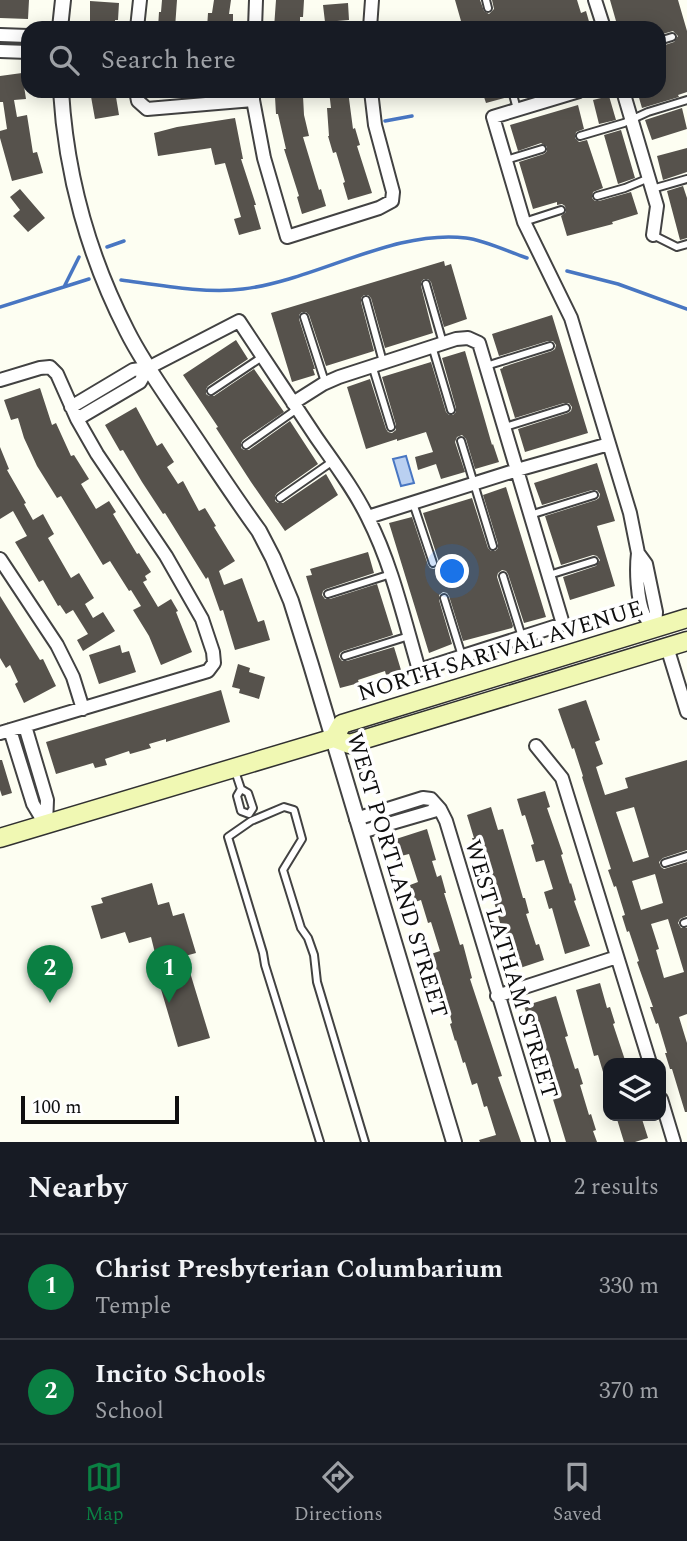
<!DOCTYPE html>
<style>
:root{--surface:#171b24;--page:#20242c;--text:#f1f3f6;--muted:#9ea1a6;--line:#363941;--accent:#0b8043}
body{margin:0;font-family:Spectral,serif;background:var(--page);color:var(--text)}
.controls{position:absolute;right:21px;bottom:21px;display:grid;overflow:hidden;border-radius:14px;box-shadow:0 4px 18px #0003}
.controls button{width:63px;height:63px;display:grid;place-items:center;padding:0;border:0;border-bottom:2px solid var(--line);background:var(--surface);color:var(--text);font:35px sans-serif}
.scale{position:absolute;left:21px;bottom:18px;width:158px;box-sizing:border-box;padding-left:7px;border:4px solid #0f0f0f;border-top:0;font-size:19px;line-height:24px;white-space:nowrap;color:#0f0f0f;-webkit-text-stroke:5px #fff;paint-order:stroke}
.you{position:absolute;left:453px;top:572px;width:24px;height:24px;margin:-18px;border:5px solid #fff;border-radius:50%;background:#1a73e8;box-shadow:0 0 0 10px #1a73e833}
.badge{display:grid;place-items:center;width:46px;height:46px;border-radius:50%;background:var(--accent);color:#fff;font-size:23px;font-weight:700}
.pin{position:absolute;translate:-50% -58px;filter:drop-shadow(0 2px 4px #0008)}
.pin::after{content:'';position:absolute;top:37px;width:24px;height:21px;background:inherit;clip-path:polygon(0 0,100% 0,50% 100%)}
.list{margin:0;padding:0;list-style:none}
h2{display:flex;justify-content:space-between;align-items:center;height:91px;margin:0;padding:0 28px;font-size:30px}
h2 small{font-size:23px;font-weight:400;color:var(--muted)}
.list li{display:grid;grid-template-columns:46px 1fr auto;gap:21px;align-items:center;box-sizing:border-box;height:105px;padding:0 28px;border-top:2px solid var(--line)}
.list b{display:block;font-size:26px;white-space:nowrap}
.list p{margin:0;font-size:23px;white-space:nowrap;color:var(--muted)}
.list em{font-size:23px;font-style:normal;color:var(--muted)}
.icon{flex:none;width:38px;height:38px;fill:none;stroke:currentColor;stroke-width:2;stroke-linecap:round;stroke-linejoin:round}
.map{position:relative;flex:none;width:687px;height:1142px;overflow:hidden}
.search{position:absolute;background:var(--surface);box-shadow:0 4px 18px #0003;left:21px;right:21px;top:21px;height:77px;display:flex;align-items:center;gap:18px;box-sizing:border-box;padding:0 24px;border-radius:21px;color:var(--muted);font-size:26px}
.sheet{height:301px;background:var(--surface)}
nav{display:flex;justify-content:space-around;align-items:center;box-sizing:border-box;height:98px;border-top:2px solid var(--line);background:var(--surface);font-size:19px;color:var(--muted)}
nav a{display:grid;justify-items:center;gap:4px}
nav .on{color:var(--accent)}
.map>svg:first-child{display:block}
</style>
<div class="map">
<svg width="687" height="1142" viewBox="0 0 687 1142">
<rect width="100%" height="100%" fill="#fdfef2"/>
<path fill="#bad0f1" stroke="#4876c2" stroke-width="2" d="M406 456 414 483 401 486 393 459Z"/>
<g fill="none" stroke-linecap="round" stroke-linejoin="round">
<path stroke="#4876c2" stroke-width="3.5" d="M385 121 412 116
M107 247 124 241
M567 271 618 284 687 309
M121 280C158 285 207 294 243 289 317 280 393 229 466 238 484 240 509 252 527 258
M64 287 79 257
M0 307 89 279"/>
</g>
<path fill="#56524c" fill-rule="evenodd" d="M0 0H29L28 19 0 18Z
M162 0H177L175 28H158L159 12H161Z
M214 0H231L229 14H233V28H207L208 13H212Z
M276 0H304L303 17H300V28H274Z
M455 0H480L484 11 489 14 494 9 492 0H577L581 13 586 11 590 25 578 28H463Z
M610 0H678L687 31V92L678 95 679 97 642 108 637 91H659V47L674 42 678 36 673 31 659 35V28H618Z
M90 1 119 3 118 20H115V28H90Z
M348 3 349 20 325 22 323 5Z
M22 73 26 99 14 100 17 117 27 115 33 153 37 152 43 173 12 181 0 138V131L7 129 3 102H0V76Z
M90 91H115L119 115 95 119Z
M329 91H348L353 129 355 128 360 145 357 146 372 193 348 200 343 183 345 182 336 152 333 153 328 136H329L327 108H331Z
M482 91H506L508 97 486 103Z
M303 96 304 115 309 136 303 137 319 190 321 189 326 206 302 214 297 197 299 196 284 149H286L278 114H276L275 97Z
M609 96 616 120 599 124 593 100Z
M578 105 584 129 576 132 575 138 579 142 587 140 603 188 593 192 592 198 595 201H599L631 192 638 214 612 222 613 224 567 236 561 216 566 212 565 206 562 204 557 205V202L533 209 519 162 544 154 547 151V147L541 143 518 151 510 125Z
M682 108 687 129 652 140 645 120Z
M235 118 243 159H241L256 205H254L261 229 239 235 234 219 241 217 225 163 215 165 211 148 158 156 154 133 177 127Z
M621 130 635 178 618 184 604 135Z
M687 148V172L663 180 657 156Z
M683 186 687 198V238L680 240 667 191Z
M20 189 45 218 28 232 13 216 20 210 10 197Z
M444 261 445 266 451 264 467 319 444 327 431 282 428 279H424L421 282V286L433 333 385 348 371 298 368 295H364L361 298V302L374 351 326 366 309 315 306 312H302L299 315V319L315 369H313L315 375 292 382 271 313Z
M552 315 588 433 525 452 518 429 568 413 571 411 572 407 569 403H564L515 418 500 369 503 368V367L552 351 555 349 556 345 553 341H548L499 356 492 334Z
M236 340 248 359 208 386 206 389V394L209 396H214L254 369 284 412 243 440 241 443V448L244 450H249L290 421 318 464 277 493 275 496V501L278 503H283L326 474 338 495 285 531 251 482 216 428 218 427 183 375Z
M465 351 492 445 493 444 499 462 475 469 466 439 462 435 457 437 455 442 465 472 441 479 436 464 418 470 415 457 433 452 426 432 397 441V439L366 449 347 387 370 379 386 429 388 432 392 433 396 430V425L382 377 431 362 446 412 449 415H453L456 412V408L442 358Z
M40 388 52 425 56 423 71 456 74 455 89 479 81 484 96 509 109 501 116 512 113 514 137 554 139 553 151 572 145 576 147 580 143 582 158 607 171 599 178 611 176 612 192 652 161 665 149 636 133 610 141 606 131 590 129 591 110 561 103 565 61 496 57 498 37 466 24 438 18 418 11 420 4 400Z
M136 407 157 446 162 443 174 462 167 467 178 484 183 481 199 511 205 508 216 526 214 527 235 561 219 571 224 585 242 578 258 622 264 620 270 640 235 650 223 610 220 611 208 577 206 579 165 513 163 514 142 482 123 450 120 451 105 425Z
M0 447 9 469 7 470 26 503 24 504 33 520 43 514 54 534 48 538 71 578 79 573 94 598 85 604 93 618 103 612 115 631 83 651 77 640 88 634 73 610 66 614 60 605 58 606 43 580 39 582 15 542 27 536 13 511 0 519Z
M597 463 615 521 597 526 615 586 570 600 563 577 596 566 600 560 597 556 593 555 561 565 545 516 596 500 599 498 600 494 597 490H592L542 505 534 483Z
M506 487 546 617 524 623 508 574 506 571 502 570 498 573 497 577 513 626 512 628 463 641 449 596 447 593 443 592 439 595V600L452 644 429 653 389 523 412 517 428 565 430 568 434 569 438 566 439 562 423 513 472 498 488 548 491 551H495L498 548V544L483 495Z
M368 552 374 573 326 589 323 591 322 595 325 599H330L377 584 393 635 343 651 340 653 339 657 342 661H347L394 647 401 670 386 675 385 671 358 680 359 683 340 688 306 576 312 575 310 569Z
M0 596 40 660 43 659 56 686 24 703 15 684 18 682 10 665 6 668 0 658Z
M120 645 122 653 129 651 136 672 99 684 89 655Z
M238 664 250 668 249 672 265 677 259 699 239 693 240 689 232 687Z
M221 690 230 722 166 742V739L149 744 151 748 130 754 129 751 105 759 107 765 95 768 93 763 56 774 46 742Z
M586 700 600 740 595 742 603 764 596 767 605 795 628 788 625 778 687 760V850L663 858 659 862 661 867 664 869 687 862V916L680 919 678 923 681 928H687V1014L679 1017 687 1043V1112H685L672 1069H670L665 1053H667L658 1023 656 1024 650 1007H653L637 962 639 961 629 931 627 932 622 916 625 915 616 886 614 887 608 870 611 869 582 777 583 776 574 748 572 749 558 709ZM634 807 649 857 633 862 616 812ZM655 874 663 903 641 910 632 881ZM668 919 684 972 664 978 656 950 659 949 651 924Z
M0 760H2L12 793 2 796 0 790Z
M545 791 550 807 547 808 563 854 561 855 570 884 571 883 576 900 574 901 590 946 565 954 552 908 549 909 544 892 553 889 544 860 536 862 531 845 534 844 525 815 522 816 517 799Z
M491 807 498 830 503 829 523 898H525L529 913 526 914 536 945 539 944 544 960 514 970 500 930H502L493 898 491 899 486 884H488L479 855H478L472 838H474L467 815Z
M427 829 436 860 432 861 437 877 441 875 446 893H444L453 922 460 945 463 944 472 978 470 979 502 1076 498 1077 521 1142H480L479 1140 496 1135 487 1106 484 1107 477 1083 472 1085 465 1062 463 1063 456 1040 455 1041 450 1024 452 1023 446 999 431 954 440 951 431 922 428 923 421 900 415 902 410 885 418 882 409 854 401 856 396 839Z
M152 883 158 905 169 902 173 916 184 913 196 953 185 956 210 1038 178 1047 153 962 157 961 151 937 129 943 125 932 101 939 91 906 103 903 101 898Z
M600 983 607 1008 610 1007 615 1023 613 1024 626 1063H608V1082H606L598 1055 594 1056 576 990Z
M556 996 568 1036 565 1037 575 1069 578 1068 583 1084 580 1085 589 1115 591 1114 596 1130 593 1131 597 1142H566L548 1083 550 1082 539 1045 537 1046 524 1006Z
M616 1116H641L648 1138 635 1142H624Z"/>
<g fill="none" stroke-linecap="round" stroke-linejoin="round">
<g stroke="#424242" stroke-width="10">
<path id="service" d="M486 0 488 8
M659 41 672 37
M512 91 517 109
M580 136 624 123 648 112 687 100
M506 160 542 149
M652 189 687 179
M597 196 625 188 649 178
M524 222 561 210
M653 235 677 247 687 244
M426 284 443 343
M366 300 383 362
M304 317 325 382
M432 346 451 410
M372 365 391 427
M486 366 550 346
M211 391 262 357
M505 427 566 408
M461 441 493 546
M246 445 297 409
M280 498 333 461
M413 503 433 563
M530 515 594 495
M549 575 594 561
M503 576 522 637
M328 594 391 574
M444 598 462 656
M345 656 409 636
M235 771 241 789 248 793 253 808 249 814 241 811 237 796 241 789
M665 863 687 856
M684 923 687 922
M320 1142 265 965 263 953 228 837 251 821 284 807 294 810 302 839 283 870 301 928 308 938 314 955 317 982 365 1142"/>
</g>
<g stroke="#424242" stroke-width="16">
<path id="minor" d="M595 0 604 28
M137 28 140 0
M255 28 256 0
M370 28 372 0
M0 35 28 36
M0 51 28 52
M136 91 138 101 147 109 253 100
M253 91V100L264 158 287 237 379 208 392 201 393 192 375 125 371 91
M579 91 493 117 524 222 571 318 630 513 638 553 646 564 656 612 655 629
M623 91 657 206 653 235
M0 380 40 368 50 367 57 374 77 419 97 454 166 556 202 619 213 652 214 663 208 671 0 733
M71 407 133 370 148 368 239 321C265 360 290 398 316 437 334 463 354 489 368 518 392 565 404 619 419 670L563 624 479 343 468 338 456 339 339 377 323 384 293 403
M77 419 140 382 148 368
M368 517 517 470 609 444
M638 553C636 569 637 600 644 615 647 620 651 625 655 629
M0 559 57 645 73 677 83 709
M667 647 687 712
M25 726 47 800 46 825
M10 730 33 804 45 824
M536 746 562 778 650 1063
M356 819 423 798 431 799 440 809 446 821 543 1142
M361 832 440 809
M497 996 617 957
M661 1099 674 1142"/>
</g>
<g stroke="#424242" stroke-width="18">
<path id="tertiary" d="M60 28 63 0
M61 91C66 174 89 257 127 331 142 361 162 389 181 417 207 455 232 494 259 531L273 558 291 601 311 665 454 1142"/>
</g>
<g stroke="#313131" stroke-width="21">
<path id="secondary" d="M334 738 342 724 687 618
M0 838 334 738 349 744 687 641"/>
</g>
<use href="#service" stroke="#fff" stroke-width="6"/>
<use href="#minor" stroke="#fff" stroke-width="12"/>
<use href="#tertiary" stroke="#fff" stroke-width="14"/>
<use href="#secondary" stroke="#f0f8b3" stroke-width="18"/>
</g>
<g text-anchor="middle" stroke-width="7" stroke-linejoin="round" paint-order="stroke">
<g font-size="23" fill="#0f0f0f" stroke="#fff">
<text transform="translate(500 650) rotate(-17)" y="8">NORTH SARIVAL AVENUE</text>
<text transform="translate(398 875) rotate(73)" y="8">WEST PORTLAND STREET</text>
<text transform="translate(512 969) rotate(73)" y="8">WEST LATHAM STREET</text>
</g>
</g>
</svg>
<div class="controls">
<button><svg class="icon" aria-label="layers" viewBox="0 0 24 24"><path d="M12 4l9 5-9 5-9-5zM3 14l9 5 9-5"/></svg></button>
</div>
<div class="scale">100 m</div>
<div class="you"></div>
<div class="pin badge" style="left:169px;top:1003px">1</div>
<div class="pin badge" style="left:50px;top:1003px">2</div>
<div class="search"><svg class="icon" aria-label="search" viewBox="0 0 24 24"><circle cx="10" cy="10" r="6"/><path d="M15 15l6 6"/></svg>Search here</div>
</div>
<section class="sheet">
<h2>Nearby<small>2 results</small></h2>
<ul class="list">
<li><span class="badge">1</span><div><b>Christ Presbyterian Columbarium</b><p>Temple</p></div><em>330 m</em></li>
<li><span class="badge">2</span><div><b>Incito Schools</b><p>School</p></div><em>370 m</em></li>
</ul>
</section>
<nav>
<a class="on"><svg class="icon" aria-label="map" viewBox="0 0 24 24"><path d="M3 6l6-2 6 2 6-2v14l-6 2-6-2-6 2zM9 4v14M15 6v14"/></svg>Map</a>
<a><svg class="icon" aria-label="directions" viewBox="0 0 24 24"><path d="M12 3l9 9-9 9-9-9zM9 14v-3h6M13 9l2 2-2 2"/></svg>Directions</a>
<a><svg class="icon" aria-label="saved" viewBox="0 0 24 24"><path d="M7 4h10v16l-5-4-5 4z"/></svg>Saved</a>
</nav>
